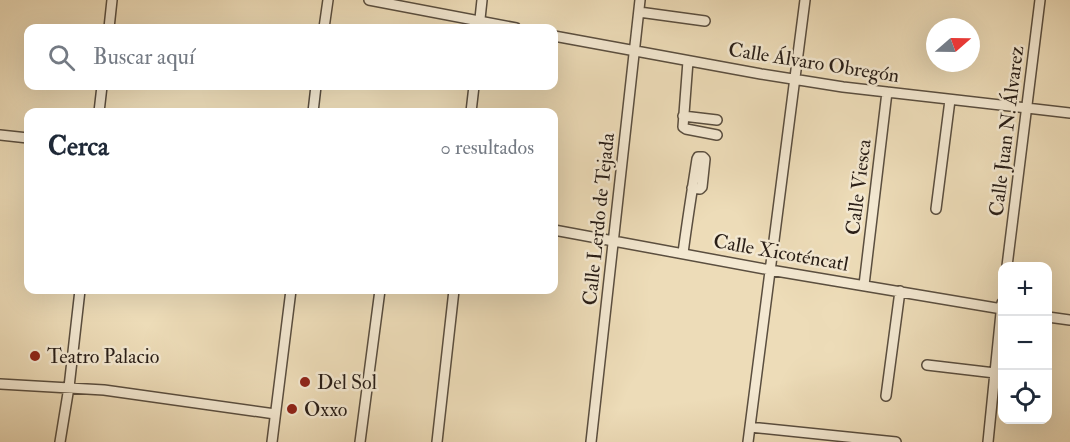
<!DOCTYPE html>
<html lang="es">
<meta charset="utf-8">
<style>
:root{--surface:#fff;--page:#f2f2f3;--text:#1f2937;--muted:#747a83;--line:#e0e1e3}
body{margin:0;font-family:"IM FELL Double Pica",serif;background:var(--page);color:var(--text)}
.controls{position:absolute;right:18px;bottom:18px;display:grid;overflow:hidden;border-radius:12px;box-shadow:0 6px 24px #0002}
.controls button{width:54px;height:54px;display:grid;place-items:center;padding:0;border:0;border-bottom:2px solid var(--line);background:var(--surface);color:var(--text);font:30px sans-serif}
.compass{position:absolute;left:926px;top:18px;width:54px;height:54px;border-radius:50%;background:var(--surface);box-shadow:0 6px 24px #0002;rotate:70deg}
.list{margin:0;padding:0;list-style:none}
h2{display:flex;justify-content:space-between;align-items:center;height:78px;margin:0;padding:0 24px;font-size:26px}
h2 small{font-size:20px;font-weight:400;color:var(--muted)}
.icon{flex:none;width:33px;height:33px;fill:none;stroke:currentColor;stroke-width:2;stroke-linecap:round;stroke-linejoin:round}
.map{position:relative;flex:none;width:1070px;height:442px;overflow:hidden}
.search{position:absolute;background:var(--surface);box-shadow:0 6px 24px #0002;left:24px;top:24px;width:534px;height:66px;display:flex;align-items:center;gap:15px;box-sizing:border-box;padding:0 21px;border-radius:12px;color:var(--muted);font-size:22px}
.panel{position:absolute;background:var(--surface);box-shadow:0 6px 24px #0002;left:24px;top:108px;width:534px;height:186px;border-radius:12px}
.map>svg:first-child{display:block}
</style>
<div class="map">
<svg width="1070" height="442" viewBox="0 0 1070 442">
<rect width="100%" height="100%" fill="#eddcb8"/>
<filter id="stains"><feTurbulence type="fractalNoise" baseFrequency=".00333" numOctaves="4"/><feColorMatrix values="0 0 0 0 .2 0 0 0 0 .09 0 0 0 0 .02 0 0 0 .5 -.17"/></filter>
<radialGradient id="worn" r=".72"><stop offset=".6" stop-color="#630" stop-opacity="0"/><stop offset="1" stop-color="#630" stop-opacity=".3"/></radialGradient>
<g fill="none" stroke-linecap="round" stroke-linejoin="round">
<g stroke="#5a4e3f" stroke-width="12">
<path id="minor" d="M369 0 516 28
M639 12 705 21
M109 28 112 0
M324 28 328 0
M479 28 482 0
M554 36 761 74 843 87 1070 113
M688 61 683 127 686 129 717 135
M99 112 102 86
M313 112 316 86
M471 112 474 86
M683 116 717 120
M0 135 28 138
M936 209 950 100
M554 230 770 270 1002 309
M683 253C687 222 692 191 697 159L698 157H703L705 159 702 187 700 189 692 188
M1007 266 1040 0
M864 285 887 92
M1048 317 1070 320
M927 365 995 373
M0 384 104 390 275 414
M886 396 900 291
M750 427 896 442
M60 442 69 387 80 290
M272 442 291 290
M360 442 380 290
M437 442 454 290
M591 442 640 0
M748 442 805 0
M988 442 1002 303"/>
</g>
<use href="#minor" stroke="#f3e8d1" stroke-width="9"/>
</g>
<g fill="#8f2418" stroke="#f3e8d1" stroke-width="2">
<circle cx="35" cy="356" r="6"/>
<circle cx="305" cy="382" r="6"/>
<circle cx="292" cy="409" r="6"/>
</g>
<g text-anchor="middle" stroke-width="5" stroke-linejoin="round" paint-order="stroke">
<g font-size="20" fill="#291e17" stroke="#f3e8d1">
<text transform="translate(814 62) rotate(9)" y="7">Calle Álvaro Obregón</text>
<text transform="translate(1006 131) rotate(-83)" y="7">Calle Juan N. Álvarez</text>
<text transform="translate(858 187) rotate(-83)" y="7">Calle Viesca</text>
<text transform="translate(598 219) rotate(-84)" y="7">Calle Lerdo de Tejada</text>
<text transform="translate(781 252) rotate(10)" y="7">Calle Xicoténcatl</text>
</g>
<g font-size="20" fill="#291e17" stroke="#f3e8d1" text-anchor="start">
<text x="47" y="363">Teatro Palacio</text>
<text x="317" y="389">Del Sol</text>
<text x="304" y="416">Oxxo</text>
</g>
</g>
<rect width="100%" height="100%" filter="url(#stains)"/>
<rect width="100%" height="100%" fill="url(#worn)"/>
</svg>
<div class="controls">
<button>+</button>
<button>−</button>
<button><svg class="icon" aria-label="locate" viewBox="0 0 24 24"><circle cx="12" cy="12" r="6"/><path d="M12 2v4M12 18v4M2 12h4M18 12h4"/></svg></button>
</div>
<svg class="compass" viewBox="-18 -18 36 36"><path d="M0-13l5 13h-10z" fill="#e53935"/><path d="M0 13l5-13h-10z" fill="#747a83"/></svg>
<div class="search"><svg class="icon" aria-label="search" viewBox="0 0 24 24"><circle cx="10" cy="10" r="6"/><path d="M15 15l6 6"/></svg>Buscar aquí</div>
<section class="panel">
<h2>Cerca<small>0 resultados</small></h2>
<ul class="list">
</ul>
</section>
</div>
